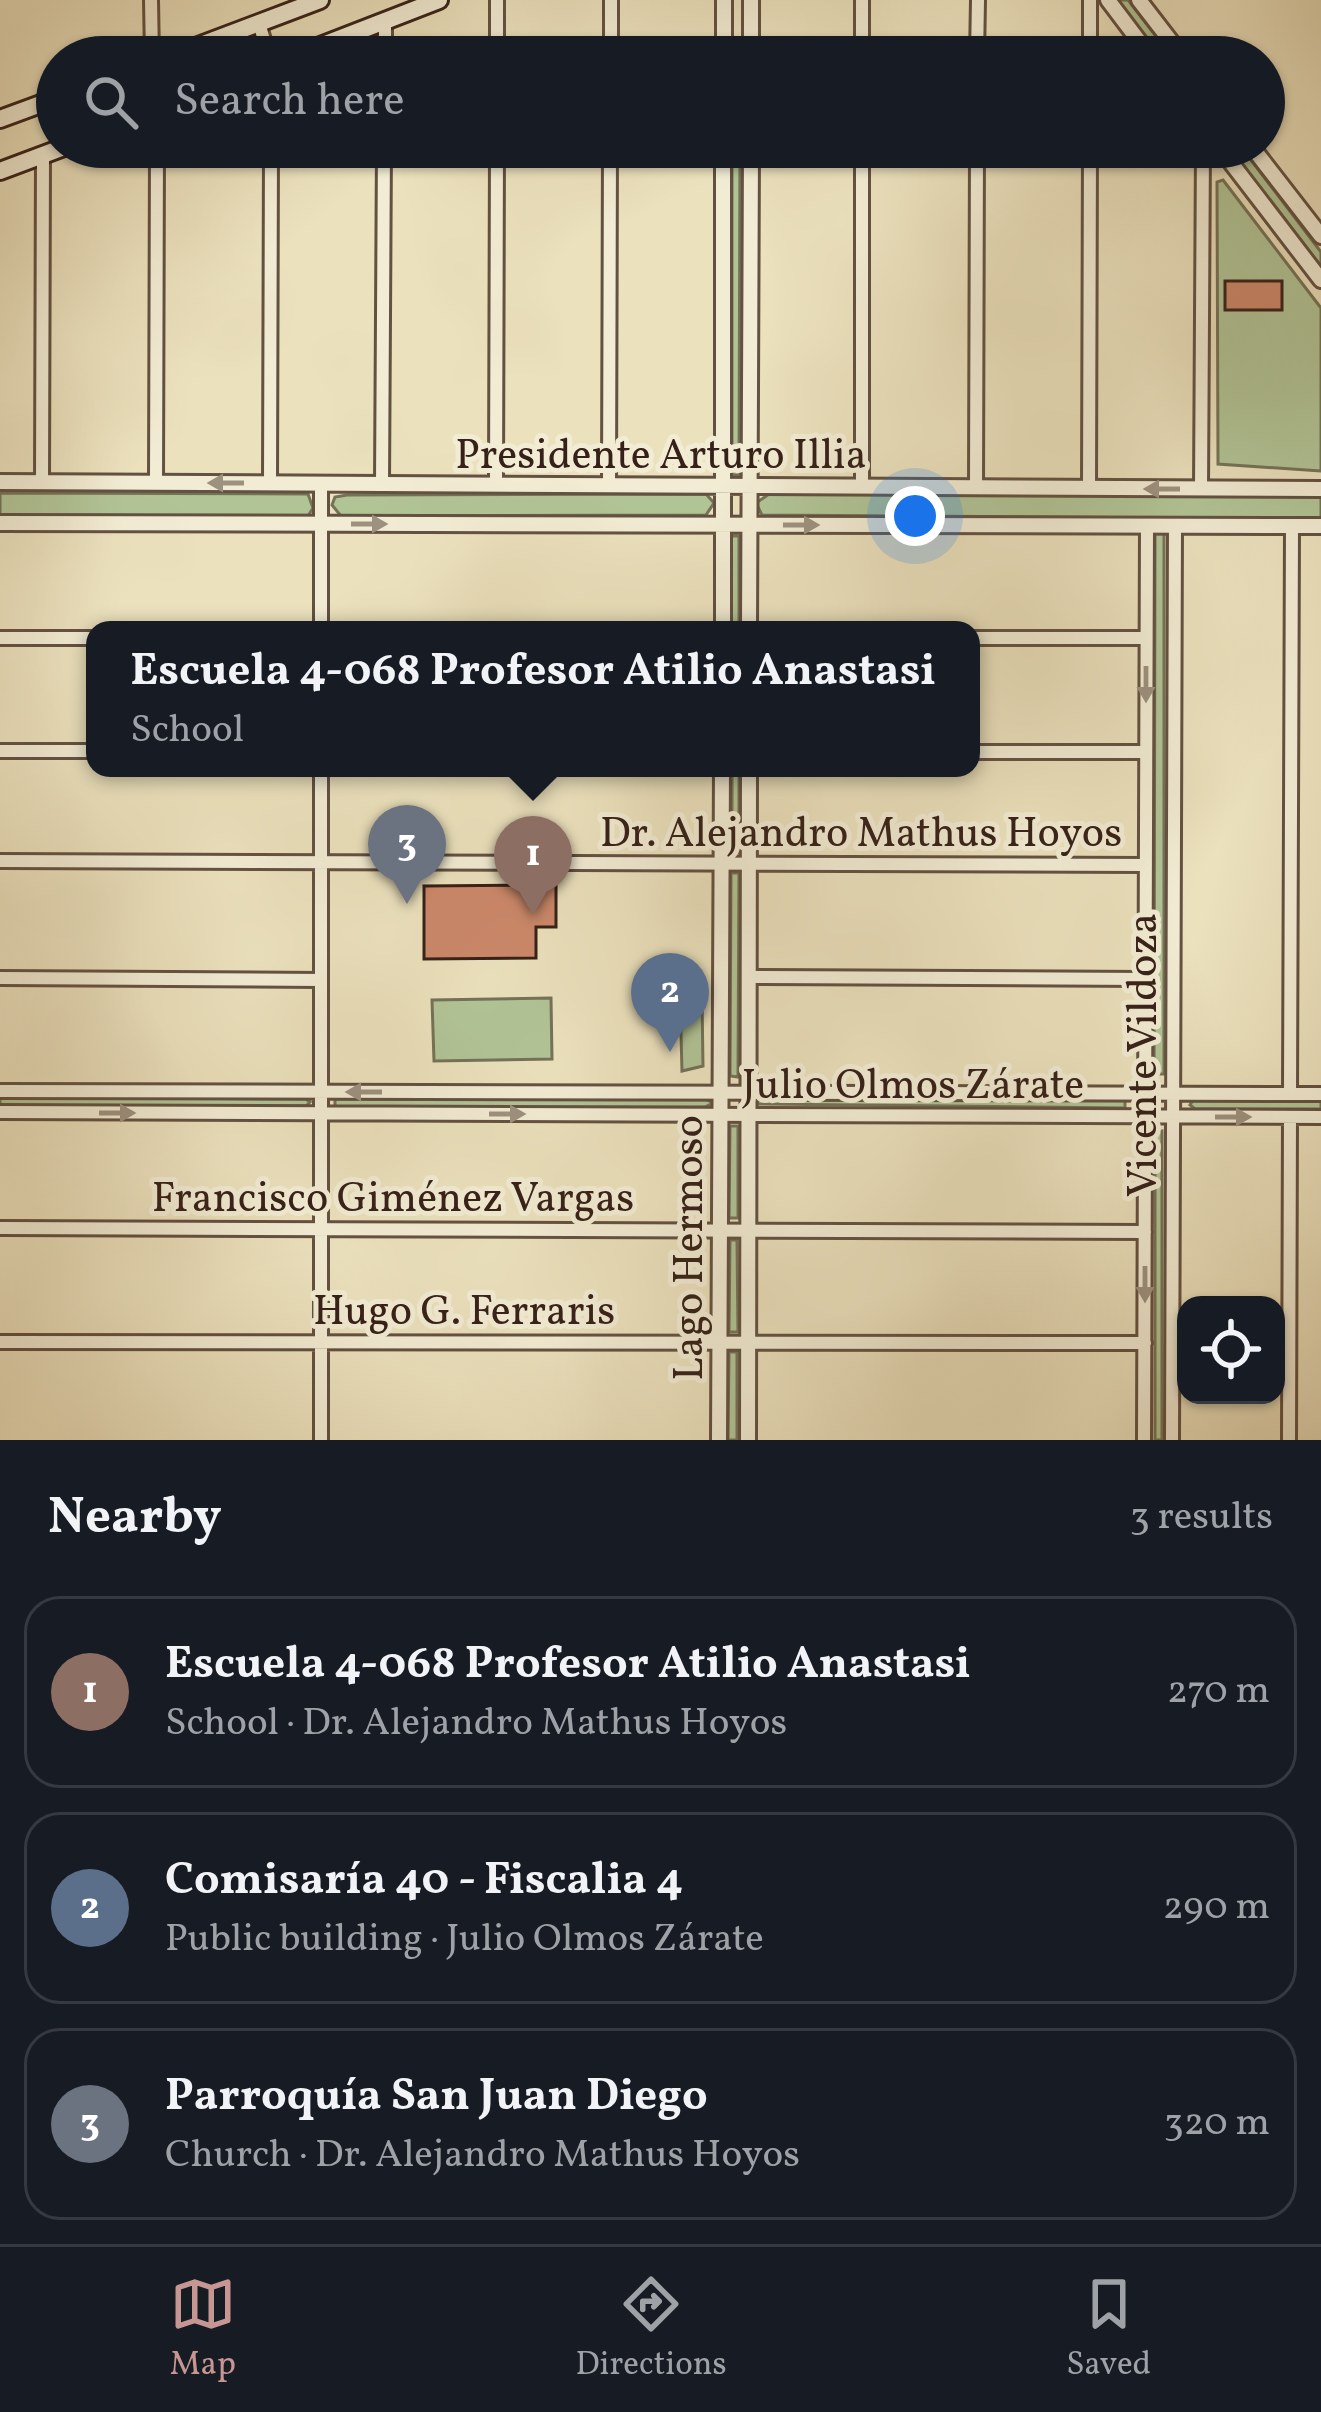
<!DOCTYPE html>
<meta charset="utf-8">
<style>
:root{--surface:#171b24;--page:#242831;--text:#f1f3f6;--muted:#9ea1a6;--line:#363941;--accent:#c59692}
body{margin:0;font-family:Vollkorn,serif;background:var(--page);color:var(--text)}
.controls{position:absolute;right:36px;bottom:36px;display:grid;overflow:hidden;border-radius:24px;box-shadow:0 3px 9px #0004}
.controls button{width:108px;height:108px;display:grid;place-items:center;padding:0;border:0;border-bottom:3px solid var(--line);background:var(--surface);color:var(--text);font:60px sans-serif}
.you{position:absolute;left:915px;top:516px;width:42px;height:42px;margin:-30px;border:9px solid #fff;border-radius:50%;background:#1a73e8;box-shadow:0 0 0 18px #1a73e833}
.badge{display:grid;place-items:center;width:78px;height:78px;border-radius:50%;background:var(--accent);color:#fff;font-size:39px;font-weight:700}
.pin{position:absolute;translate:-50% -99px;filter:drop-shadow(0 3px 6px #0008)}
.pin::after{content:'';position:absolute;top:63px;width:42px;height:36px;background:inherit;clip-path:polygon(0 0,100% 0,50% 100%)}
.popup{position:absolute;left:86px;top:621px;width:894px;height:156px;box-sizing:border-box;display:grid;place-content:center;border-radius:24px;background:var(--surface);filter:drop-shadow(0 3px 9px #0005);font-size:39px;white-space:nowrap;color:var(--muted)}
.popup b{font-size:45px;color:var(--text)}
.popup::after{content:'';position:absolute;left:50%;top:100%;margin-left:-24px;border:24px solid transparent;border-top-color:var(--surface)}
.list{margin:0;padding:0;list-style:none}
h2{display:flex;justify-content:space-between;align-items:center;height:156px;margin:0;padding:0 48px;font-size:51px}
h2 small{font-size:39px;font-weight:400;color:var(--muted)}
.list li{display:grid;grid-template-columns:78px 1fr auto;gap:36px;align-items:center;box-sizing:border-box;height:192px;margin:0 24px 24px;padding:0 24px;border:3px solid var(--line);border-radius:36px}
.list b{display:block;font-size:45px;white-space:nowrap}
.list p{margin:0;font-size:39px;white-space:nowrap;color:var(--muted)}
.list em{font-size:39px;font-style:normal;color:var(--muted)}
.icon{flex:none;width:66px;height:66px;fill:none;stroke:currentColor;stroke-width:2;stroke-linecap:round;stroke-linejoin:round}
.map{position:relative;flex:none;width:1321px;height:1440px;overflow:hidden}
.search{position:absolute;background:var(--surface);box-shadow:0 3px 9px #0004;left:36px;right:36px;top:36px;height:132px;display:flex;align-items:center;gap:30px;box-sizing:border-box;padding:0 42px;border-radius:66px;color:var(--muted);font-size:45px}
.sheet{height:804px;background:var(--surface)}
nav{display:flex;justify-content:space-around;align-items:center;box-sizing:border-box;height:168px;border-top:3px solid var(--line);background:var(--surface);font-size:33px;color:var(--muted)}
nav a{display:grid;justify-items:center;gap:6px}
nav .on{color:var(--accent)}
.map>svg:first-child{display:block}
</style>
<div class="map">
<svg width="1321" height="1440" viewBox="0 0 1321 1440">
<rect width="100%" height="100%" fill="#ebe1bd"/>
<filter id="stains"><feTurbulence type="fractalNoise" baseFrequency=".00167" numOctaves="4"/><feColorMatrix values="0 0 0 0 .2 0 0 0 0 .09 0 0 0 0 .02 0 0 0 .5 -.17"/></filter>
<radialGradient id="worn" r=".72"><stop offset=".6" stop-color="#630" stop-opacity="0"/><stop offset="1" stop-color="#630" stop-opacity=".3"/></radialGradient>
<path fill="#b1c496" stroke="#747257" stroke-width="3" d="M1117 0H1128L1172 57H1161Z
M732 147H740L739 475H732Z
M1229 147H1241L1321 252V267Z
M1223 180 1321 308V471L1218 464 1217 182Z
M0 493 308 494 313 508 308 516 0 517Z
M706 494 714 503 706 515 341 516 332 505 335 497 347 495Z
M769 494 1321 496V519L762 515 756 503Z
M1155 533H1164V1074H1154Z
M731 536H739V626H731Z
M732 768H739V853H732Z
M731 873H739L738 1077 730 1076Z
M702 997 703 1066 682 1071 680 998Z
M551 998 552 1059 434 1061 432 1000Z
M0 1097 306 1099 310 1102 306 1106H0Z
M335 1099H705L713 1103 705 1107H335Z
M1125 1099V1108L755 1104 759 1100Z
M1193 1100 1321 1101V1109H1195L1190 1105Z
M730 1126H738V1218H729Z
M1162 1131V1440H1155V1132Z
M730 1240H737L738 1332H729Z
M729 1352H737V1440H728Z"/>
<path fill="#cb886a" stroke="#362118" stroke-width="3" d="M1225 281H1282V310H1225Z
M556 885V927H536V958L424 959V886Z"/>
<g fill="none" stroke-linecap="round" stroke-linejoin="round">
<g stroke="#635141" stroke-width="18">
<path id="minor" d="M151 0 152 57
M259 23 269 57
M385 57V21
M497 57V0
M611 57V0
M862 57V0
M977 57 978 0
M1090 57V0
M42 482 43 155
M156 483 157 147
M270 484 271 147
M382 485 384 147
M496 485 497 147
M609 486 610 147
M862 487V147
M976 488 977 147
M1089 488 1090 147
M1201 489 1203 147
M321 630V484
M0 638H95
M971 638H1146
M0 751H95
M971 752H1146
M0 861 1146 865
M749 977 1145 979
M0 978 321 980
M0 1091 1321 1094
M1290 1094 1292 526
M0 1112 1321 1117
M0 1228 1145 1232
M0 1342 1145 1343
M321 1440V768
M1144 1440 1147 525
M1172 1440 1175 525
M1289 1440 1290 1117"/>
</g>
<g stroke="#635141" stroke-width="20">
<path id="tertiary" d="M1108 0 1151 57
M1139 0 1183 57
M724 57V0
M751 57V0
M1219 147 1321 280
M1252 147 1321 236
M0 482 1321 489
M0 523 1321 526
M723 630V147
M749 630 751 147
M719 1440 722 768
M748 1440 749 768"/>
</g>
<g stroke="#362118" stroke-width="22">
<path id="secondary" d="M169 57 320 0
M292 57 439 0
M0 119 57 98
M0 171 64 147"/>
</g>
<use href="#minor" stroke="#f2ecd4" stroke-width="12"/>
<use href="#tertiary" stroke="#f2ecd4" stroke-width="14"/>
<use href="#secondary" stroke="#f2ecd4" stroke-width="16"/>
</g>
<defs><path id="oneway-solid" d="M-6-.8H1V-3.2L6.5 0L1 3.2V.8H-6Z" transform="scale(3)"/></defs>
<g fill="#9d917f">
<use href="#oneway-solid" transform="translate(226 483) rotate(-180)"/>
<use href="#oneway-solid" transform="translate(1162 489) rotate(-180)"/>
<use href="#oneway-solid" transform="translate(369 524)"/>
<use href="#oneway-solid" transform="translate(801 525)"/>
<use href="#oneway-solid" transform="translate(1146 684) rotate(90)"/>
<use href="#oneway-solid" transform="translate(364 1092) rotate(-180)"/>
<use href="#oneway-solid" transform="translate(117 1113)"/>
<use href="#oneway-solid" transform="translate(507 1114)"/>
<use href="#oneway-solid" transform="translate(1233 1117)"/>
<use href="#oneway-solid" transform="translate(1145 1284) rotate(90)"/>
</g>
<g text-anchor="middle" stroke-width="10" stroke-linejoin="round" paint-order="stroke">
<g font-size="42" fill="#362118" stroke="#f2ecd4">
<text x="661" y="468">Presidente Arturo Illia</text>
<text x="861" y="846">Dr. Alejandro Mathus Hoyos</text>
<text transform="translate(1141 1055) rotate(-90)" y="15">Vicente Vildoza</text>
<text x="913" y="1098">Julio Olmos Zárate</text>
<text x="393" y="1211">Francisco Giménez Vargas</text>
<text transform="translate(687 1248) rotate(-90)" y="15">Lago Hermoso</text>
<text x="464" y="1324">Hugo G. Ferraris</text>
</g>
</g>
<rect width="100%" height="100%" filter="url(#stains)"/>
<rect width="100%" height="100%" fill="url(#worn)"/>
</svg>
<div class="controls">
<button><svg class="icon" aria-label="locate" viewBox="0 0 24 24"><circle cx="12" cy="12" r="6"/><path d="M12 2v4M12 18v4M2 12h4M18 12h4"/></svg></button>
</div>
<div class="you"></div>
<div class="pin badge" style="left:533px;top:915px;background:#8d6e63">1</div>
<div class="popup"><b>Escuela 4-068 Profesor Atilio Anastasi</b>School</div>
<div class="pin badge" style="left:670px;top:1052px;background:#5c6f8a">2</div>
<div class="pin badge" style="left:407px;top:904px;background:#6b7280">3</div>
<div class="search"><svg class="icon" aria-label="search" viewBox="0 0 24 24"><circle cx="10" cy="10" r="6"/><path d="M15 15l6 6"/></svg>Search here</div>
</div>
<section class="sheet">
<h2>Nearby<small>3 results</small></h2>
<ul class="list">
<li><span class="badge" style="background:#8d6e63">1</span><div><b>Escuela 4-068 Profesor Atilio Anastasi</b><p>School · Dr. Alejandro Mathus Hoyos</p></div><em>270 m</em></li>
<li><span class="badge" style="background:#5c6f8a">2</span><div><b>Comisaría 40 - Fiscalia 4</b><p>Public building · Julio Olmos Zárate</p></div><em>290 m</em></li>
<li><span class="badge" style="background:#6b7280">3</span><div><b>Parroquía San Juan Diego</b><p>Church · Dr. Alejandro Mathus Hoyos</p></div><em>320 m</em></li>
</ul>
</section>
<nav>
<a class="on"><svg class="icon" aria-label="map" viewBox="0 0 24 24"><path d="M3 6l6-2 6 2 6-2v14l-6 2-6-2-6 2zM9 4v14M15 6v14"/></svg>Map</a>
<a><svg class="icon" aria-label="directions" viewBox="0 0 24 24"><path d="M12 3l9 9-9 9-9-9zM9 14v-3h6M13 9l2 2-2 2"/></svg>Directions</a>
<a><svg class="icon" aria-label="saved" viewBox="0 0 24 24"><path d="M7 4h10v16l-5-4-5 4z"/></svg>Saved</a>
</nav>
